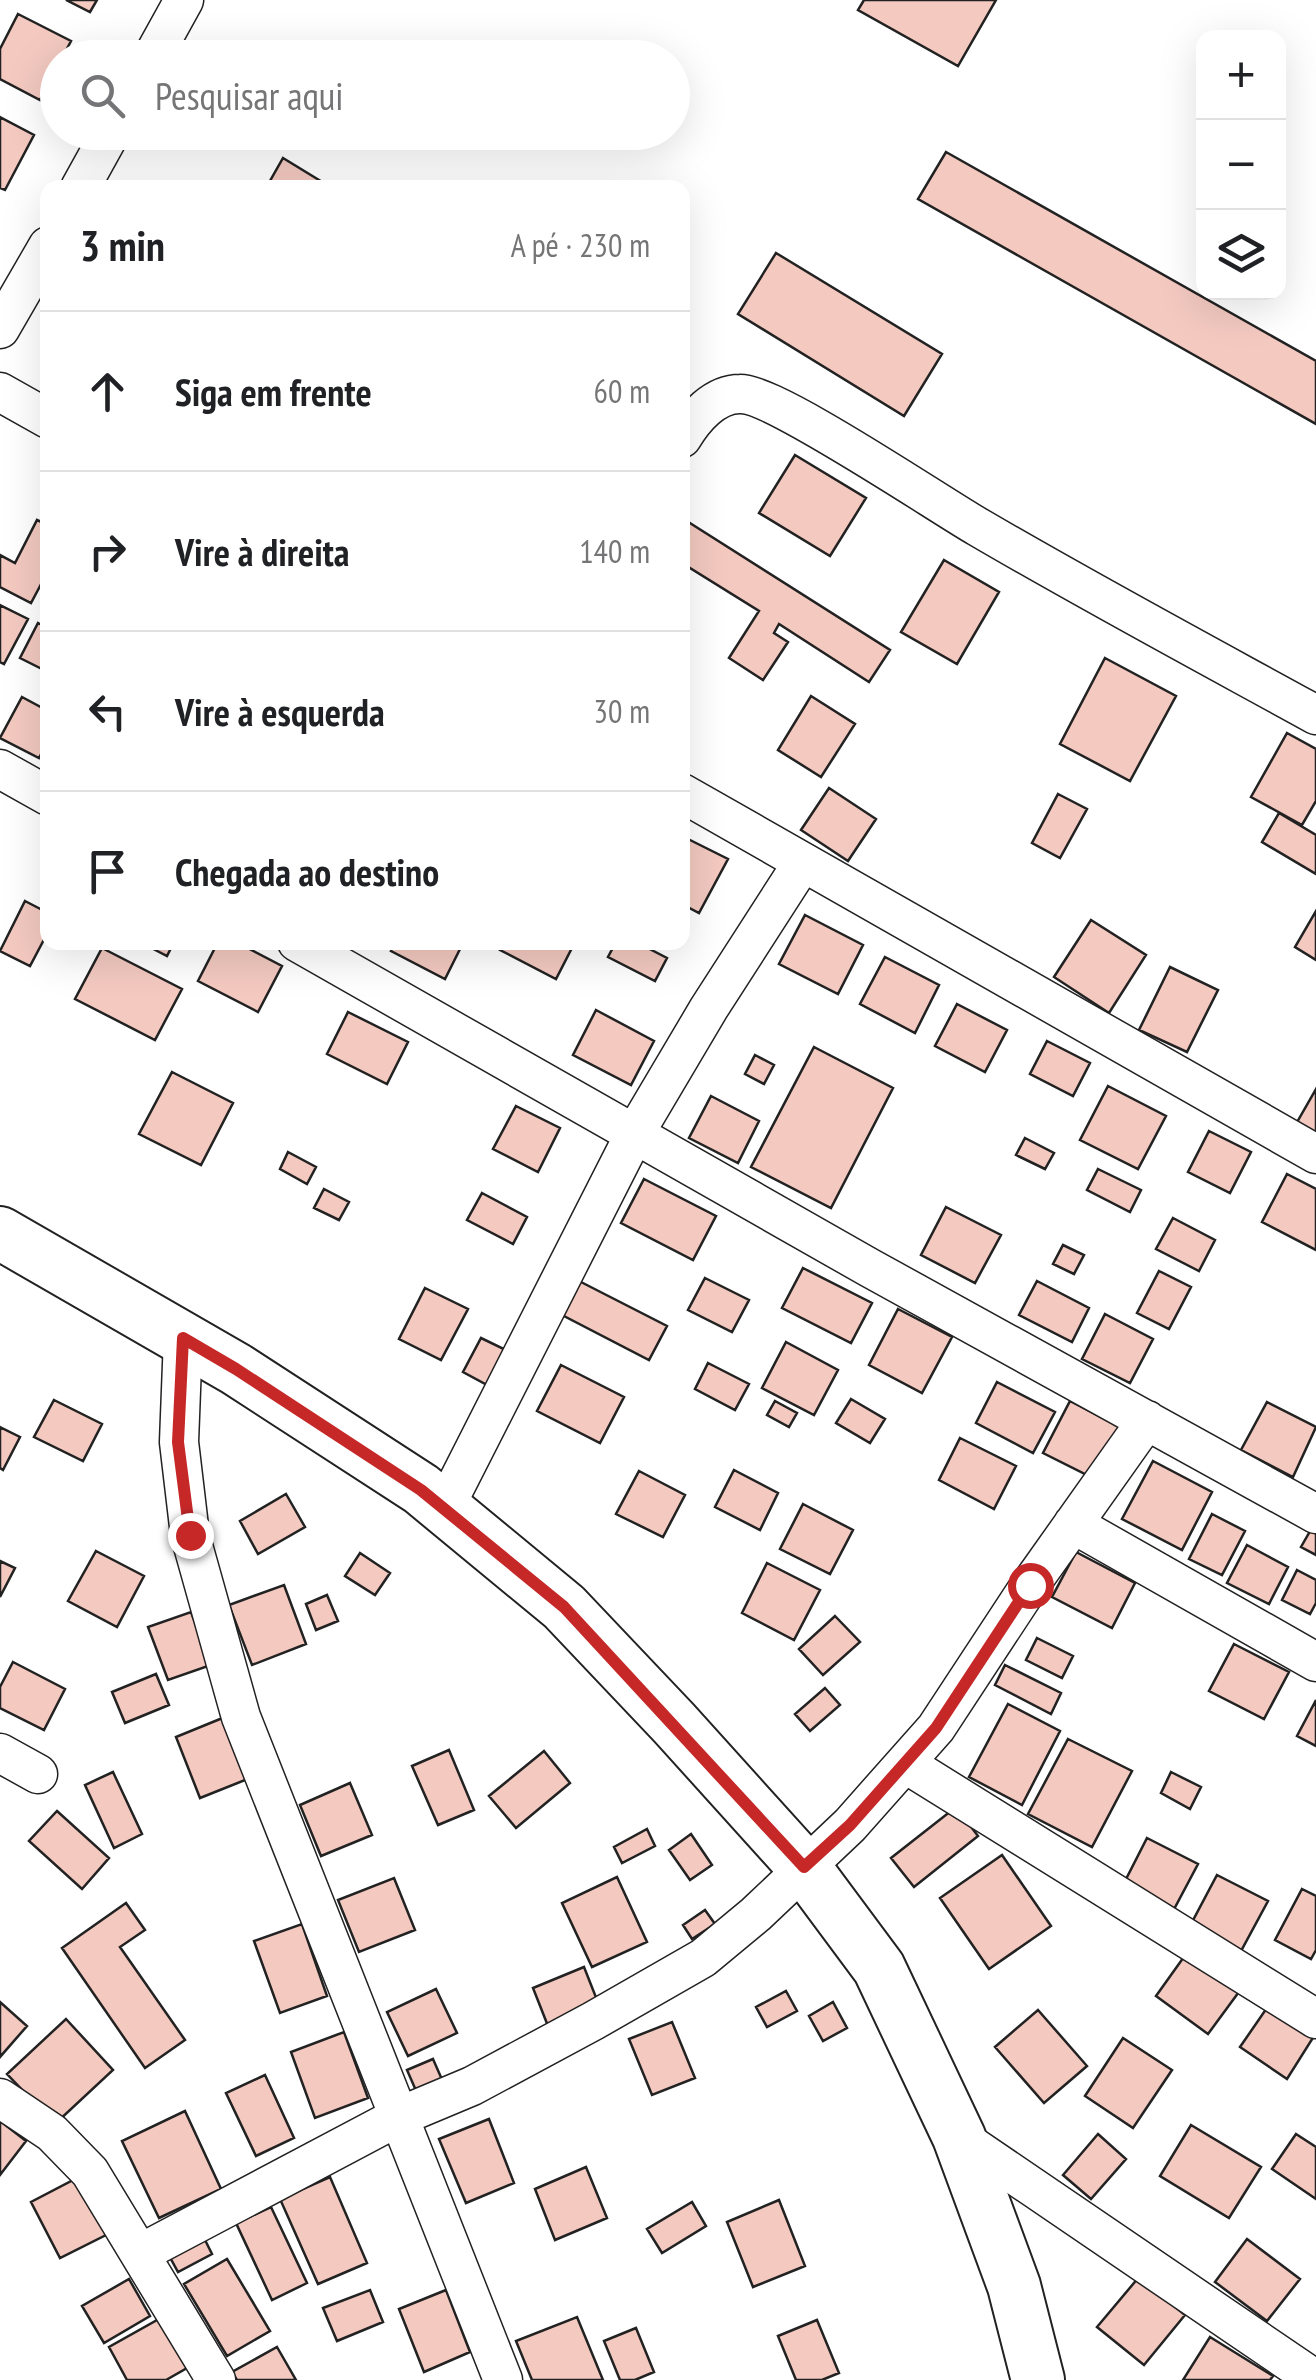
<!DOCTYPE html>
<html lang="pt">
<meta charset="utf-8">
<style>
:root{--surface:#fff;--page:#f6f6f6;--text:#202124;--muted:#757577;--line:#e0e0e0}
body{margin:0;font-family:"PT Sans Narrow",sans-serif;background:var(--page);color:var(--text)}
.controls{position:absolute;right:30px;top:30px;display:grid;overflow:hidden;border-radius:20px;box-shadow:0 10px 40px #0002}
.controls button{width:90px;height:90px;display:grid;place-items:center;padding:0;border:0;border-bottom:2px solid var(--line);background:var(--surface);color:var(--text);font:50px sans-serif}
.stop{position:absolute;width:30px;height:30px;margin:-22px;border:8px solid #c62828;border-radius:50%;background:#fff}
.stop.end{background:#c62828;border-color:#fff;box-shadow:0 2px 10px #0008}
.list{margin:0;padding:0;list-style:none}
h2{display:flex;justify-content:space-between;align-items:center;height:130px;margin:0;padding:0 40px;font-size:42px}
h2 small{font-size:32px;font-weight:400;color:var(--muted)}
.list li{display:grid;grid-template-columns:65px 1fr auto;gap:30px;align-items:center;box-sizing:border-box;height:160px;padding:0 40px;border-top:2px solid var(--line)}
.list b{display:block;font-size:38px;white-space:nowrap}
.list em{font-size:32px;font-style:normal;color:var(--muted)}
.icon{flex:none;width:55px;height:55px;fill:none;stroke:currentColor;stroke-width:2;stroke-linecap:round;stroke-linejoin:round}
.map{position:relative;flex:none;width:1316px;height:2380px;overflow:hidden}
.search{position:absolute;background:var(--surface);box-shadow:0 10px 40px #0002;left:40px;top:40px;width:650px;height:110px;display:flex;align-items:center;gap:25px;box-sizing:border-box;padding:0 35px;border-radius:55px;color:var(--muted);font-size:38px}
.panel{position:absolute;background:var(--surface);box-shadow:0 10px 40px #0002;left:40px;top:180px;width:650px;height:770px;border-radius:20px}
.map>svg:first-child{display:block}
</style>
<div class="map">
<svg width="1316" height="2380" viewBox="0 0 1316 2380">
<rect width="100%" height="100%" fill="#fff"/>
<path fill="#f3c9c0" stroke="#222" stroke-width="2.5" d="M66 0H97L90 12Z
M864 0H996L958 66 858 10Z
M18 14 71 41 62 58H58V66L40 100 0 79V49Z
M0 117 34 135 5 190 0 188Z
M946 152 1316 361V424L918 199Z
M283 158 332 188H266Z
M776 253 942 354 904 416 738 314Z
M795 455 866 498 830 556 759 513Z
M682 518 890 650 869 682 779 624 774 633 788 642 763 680 729 658 759 611 682 563Z
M37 520 48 525V571L31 603 0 587V555L15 563Z
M944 560 999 592 957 664 901 632Z
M0 605 28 619 4 664 0 662Z
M38 623 48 628V672L20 658Z
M1105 658 1176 696 1130 781 1060 744Z
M811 696 855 724 821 777 778 750Z
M22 697 48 711V741L39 758 0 738Z
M1287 733 1316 749V801L1302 825 1251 797Z
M829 788 876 819 848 861 801 830Z
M1058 794 1087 809 1060 858 1032 843Z
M1279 813 1316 835V874L1262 842Z
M682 836 728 859 699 913 682 904Z
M25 901 48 913V932L30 966 0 951Z
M1316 911V960L1295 947Z
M805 915 863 945 838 994 779 964Z
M1091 920 1146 955 1109 1013 1054 977Z
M140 942H174L167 956Z
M218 942H236L282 966 258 1012 198 981Z
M396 942H457L462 945 445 979 391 951Z
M504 942H575L556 979 500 950Z
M616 942H636L667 958 655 981 608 957Z
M102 948 182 989 155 1040 75 999Z
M885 957 939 985 915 1033 860 1004Z
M1170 967 1218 990 1187 1052 1139 1030Z
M957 1004 1007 1030 985 1072 935 1046Z
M596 1010 654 1041 631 1085 573 1055Z
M348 1012 408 1042 387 1084 327 1054Z
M1047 1041 1090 1063 1073 1096 1030 1074Z
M814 1047 893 1088 831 1208 751 1167Z
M755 1055 774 1065 764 1084 745 1074Z
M172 1072 233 1103 201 1165 139 1134Z
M1108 1086 1166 1116 1138 1169 1080 1140Z
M1316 1089V1136L1296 1124Z
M711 1096 759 1121 738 1163 689 1138Z
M516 1106 560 1128 538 1172 493 1149Z
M1209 1131 1251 1152 1230 1193 1188 1172Z
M1025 1138 1054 1153 1045 1169 1016 1155Z
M288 1152 316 1167 307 1184 280 1169Z
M1098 1169 1141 1190 1130 1212 1087 1190Z
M1287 1174 1316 1189V1250L1262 1222Z
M644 1179 716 1216 693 1260 621 1223Z
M324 1189 349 1202 339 1220 314 1208Z
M482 1193 527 1217 513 1244 467 1220Z
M946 1207 1001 1235 975 1283 921 1255Z
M1173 1218 1215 1240 1199 1271 1156 1249Z
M1063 1245 1084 1255 1074 1274 1053 1264Z
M803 1268 872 1303 851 1343 782 1308Z
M1159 1271 1191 1287 1169 1329 1137 1313Z
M705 1278 749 1300 732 1332 688 1310Z
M579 1281 667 1326 649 1360 562 1315Z
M1037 1281 1089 1308 1072 1342 1019 1315Z
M425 1288 468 1309 441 1360 399 1339Z
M898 1309 952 1337 922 1393 869 1365Z
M1105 1314 1153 1339 1130 1383 1082 1359Z
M481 1338 508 1351 489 1386 463 1372Z
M786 1342 838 1370 814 1415 762 1388Z
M708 1363 749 1384 735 1410 695 1389Z
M561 1365 624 1397 600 1443 537 1411Z
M997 1382 1055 1412 1033 1453 976 1423Z
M851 1399 885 1419 870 1443 836 1423Z
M54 1400 102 1424 83 1461 34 1437Z
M775 1401 797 1413 789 1427 767 1415Z
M1070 1401 1122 1428 1095 1479 1043 1453Z
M1267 1402 1316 1427 1293 1477 1241 1450Z
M0 1427 20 1437 3 1470 0 1468Z
M960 1438 1016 1466 994 1509 939 1480Z
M1153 1461 1212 1492 1182 1550 1122 1519Z
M734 1470 778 1493 760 1530 715 1507Z
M639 1471 685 1495 663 1537 616 1514Z
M286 1494 305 1527 258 1554 240 1521Z
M803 1504 853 1530 830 1574 780 1549Z
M1212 1514 1245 1531 1222 1575 1189 1559Z
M1313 1526 1316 1527V1555L1301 1547Z
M1247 1545 1288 1567 1269 1604 1227 1583Z
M96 1551 144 1576 117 1627 68 1601Z
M1076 1552 1135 1583 1112 1628 1052 1597Z
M360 1553 390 1573 375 1595 345 1576Z
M0 1561 15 1568 0 1597Z
M767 1563 820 1590 794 1640 742 1613Z
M1297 1570 1316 1580V1603L1310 1614 1282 1600Z
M284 1585 306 1644 252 1665 229 1605Z
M327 1595 338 1621 316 1630 306 1604Z
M191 1612 211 1665 168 1680 148 1627Z
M835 1616 860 1642 823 1675 799 1649Z
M1037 1638 1073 1656 1062 1678 1026 1660Z
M1234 1644 1289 1672 1264 1719 1209 1691Z
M13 1662 65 1689 44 1730 0 1708V1687Z
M1005 1665 1061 1693 1051 1714 995 1685Z
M156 1674 169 1705 125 1723 112 1692Z
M825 1688 840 1705 810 1731 795 1714Z
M1316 1700V1746L1297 1736Z
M1008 1704 1060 1731 1022 1805 969 1777Z
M225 1717 250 1778 200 1798 176 1737Z
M1068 1739 1132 1771 1092 1847 1028 1814Z
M449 1750 474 1810 438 1825 412 1766Z
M544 1751 570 1783 516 1828 489 1796Z
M113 1772 142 1834 114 1848 85 1785Z
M1171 1772 1201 1787 1190 1809 1161 1793Z
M350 1783 372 1835 321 1856 300 1805Z
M956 1807 978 1836 914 1887 891 1858Z
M57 1811 109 1858 82 1889 29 1841Z
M647 1829 655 1846 622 1863 614 1847Z
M691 1834 712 1865 690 1880 669 1850Z
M1147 1838 1198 1864 1172 1913 1122 1887Z
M1002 1855 1051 1926 989 1969 940 1898Z
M1217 1875 1268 1901 1241 1951 1190 1926Z
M617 1877 647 1942 592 1967 562 1903Z
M394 1878 415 1930 359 1952 338 1900Z
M1302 1889 1316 1896V1950L1311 1959 1275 1940Z
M126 1903 145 1930 120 1947 185 2040 145 2068 62 1948Z
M705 1910 715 1924 692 1939 683 1925Z
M302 1924 327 1996 280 2013 254 1941Z
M1191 1947 1244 1985 1208 2034 1156 1996Z
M584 1967 599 2005 548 2026 533 1988Z
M436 1989 457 2033 408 2056 387 2012Z
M786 1991 797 2011 767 2027 756 2007Z
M0 2002 27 2026 0 2057Z
M833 2002 847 2028 823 2041 809 2016Z
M1271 2002 1316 2033 1287 2079 1240 2047Z
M1038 2010 1087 2066 1044 2103 995 2047Z
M66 2019 113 2070 55 2124 7 2074Z
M672 2022 695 2078 652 2095 629 2039Z
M344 2032 368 2098 315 2118 291 2052Z
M1123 2038 1172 2070 1133 2128 1085 2096Z
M433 2059 447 2091 421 2102 407 2070Z
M265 2075 294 2138 256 2156 226 2093Z
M185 2111 221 2189 159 2218 122 2141Z
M489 2119 514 2183 466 2203 439 2139Z
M0 2121 26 2141 0 2175Z
M1191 2125 1261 2167 1229 2218 1160 2176Z
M1098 2134 1126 2159 1091 2199 1063 2175Z
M1296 2134 1316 2147V2199L1272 2169Z
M586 2167 607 2218 555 2240 535 2189Z
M79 2177 108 2234 60 2258 31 2202Z
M330 2177 367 2263 318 2284 280 2199Z
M779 2200 805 2266 753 2287 727 2222Z
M692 2202 706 2226 662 2253 647 2229Z
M271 2207 307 2283 272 2300 236 2223Z
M201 2232 212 2254 178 2272 166 2250Z
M1247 2239 1300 2279 1267 2321 1215 2282Z
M227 2259 270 2331 227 2356 184 2284Z
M1139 2277 1185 2315 1144 2365 1097 2327Z
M129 2279 150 2316 104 2343 82 2306Z
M370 2290 383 2322 337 2341 323 2308Z
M446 2290 470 2352 424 2372 399 2309Z
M577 2317 603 2380H532L516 2341Z
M159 2319 187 2368 166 2380H127L109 2347Z
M817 2320 839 2373 822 2380H796L778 2336Z
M636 2328 654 2372 635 2380H620L604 2341Z
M1210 2337 1273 2376 1270 2380H1183Z
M277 2347 296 2380H237L232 2372Z"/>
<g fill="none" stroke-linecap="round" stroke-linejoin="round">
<g stroke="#222" stroke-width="41">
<path id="street" d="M152 58 184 0
M80 188 111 132
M0 329 48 246
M0 392 48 419
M682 438C694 418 714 394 740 394 774 393 938 504 978 527 1089 592 1203 653 1316 715
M0 769 48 796
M682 793 1316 1154
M297 942 870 1268 1316 1514
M183 1338 179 1442 190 1535 241 1717 503 2380
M444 1509 635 1133 709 1008 803 862
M1073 1524 1316 1662
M0 1753 38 1774
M906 1764 1316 2019
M0 2098 52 2133 90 2172 216 2380
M959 2137 1316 2380
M141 2253 398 2117 472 2086 593 2021 703 1958 756 1914 850 1825 936 1728 1030 1585 1147 1420"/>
</g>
<g stroke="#222" stroke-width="56">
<path id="secondary" d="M0 1233 236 1369 421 1489 564 1607 674 1723 804 1867 879 1968 959 2137 1014 2286 1038 2380"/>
</g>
<use href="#street" stroke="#fff" stroke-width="38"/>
<use href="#secondary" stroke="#fff" stroke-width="52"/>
</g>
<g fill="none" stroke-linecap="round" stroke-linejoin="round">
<path stroke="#c62828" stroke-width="12" d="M190 1535 178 1442 183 1338 236 1369 421 1490 564 1607 804 1867 850 1825 936 1728 1030 1585"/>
</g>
</svg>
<div class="controls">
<button>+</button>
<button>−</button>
<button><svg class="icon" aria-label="layers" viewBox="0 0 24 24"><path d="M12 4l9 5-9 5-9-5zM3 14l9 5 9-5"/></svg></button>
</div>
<div class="stop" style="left:1030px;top:1585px"></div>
<div class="stop end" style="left:190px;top:1535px"></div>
<div class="search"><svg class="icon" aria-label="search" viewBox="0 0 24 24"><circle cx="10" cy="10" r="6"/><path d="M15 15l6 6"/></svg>Pesquisar aqui</div>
<section class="panel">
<h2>3 min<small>A pé · 230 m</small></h2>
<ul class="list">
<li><svg class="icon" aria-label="ahead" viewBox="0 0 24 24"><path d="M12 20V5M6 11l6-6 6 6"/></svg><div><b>Siga em frente</b></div><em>60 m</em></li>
<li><svg class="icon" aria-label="right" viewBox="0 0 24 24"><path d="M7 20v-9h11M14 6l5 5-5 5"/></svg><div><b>Vire à direita</b></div><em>140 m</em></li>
<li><svg class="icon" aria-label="left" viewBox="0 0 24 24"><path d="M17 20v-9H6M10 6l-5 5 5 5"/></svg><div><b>Vire à esquerda</b></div><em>30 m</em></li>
<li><svg class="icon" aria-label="arrive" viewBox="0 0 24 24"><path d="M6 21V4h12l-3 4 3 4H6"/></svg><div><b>Chegada ao destino</b></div></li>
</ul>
</section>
</div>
